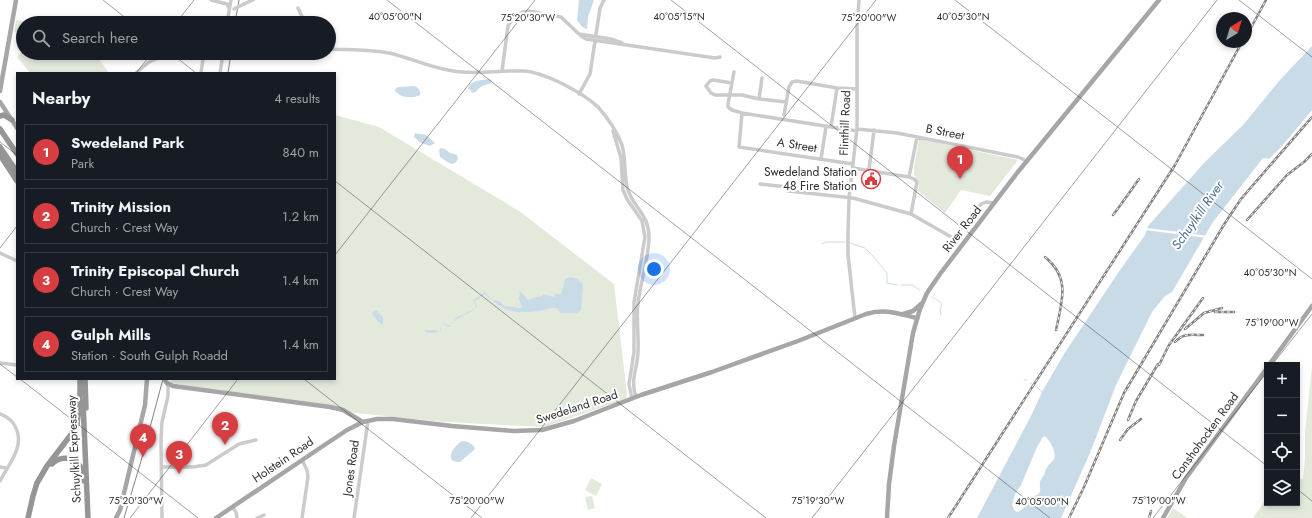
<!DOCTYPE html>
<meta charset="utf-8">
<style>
:root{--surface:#171b24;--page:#242831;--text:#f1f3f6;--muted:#9ea1a6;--line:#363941;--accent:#d63e42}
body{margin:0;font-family:Jost,sans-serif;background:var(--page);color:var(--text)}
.controls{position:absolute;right:12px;bottom:12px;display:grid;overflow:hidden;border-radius:0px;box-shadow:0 2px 6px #0003}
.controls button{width:36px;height:36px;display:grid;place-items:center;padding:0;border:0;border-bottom:1px solid var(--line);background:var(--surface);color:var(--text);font:20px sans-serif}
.compass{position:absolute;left:1216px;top:12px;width:36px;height:36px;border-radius:50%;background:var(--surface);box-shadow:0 2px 6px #0003;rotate:38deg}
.you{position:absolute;left:654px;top:269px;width:14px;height:14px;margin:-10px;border:3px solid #fff;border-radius:50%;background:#1a73e8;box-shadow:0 0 0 6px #1a73e833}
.badge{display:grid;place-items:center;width:26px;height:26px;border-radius:50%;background:var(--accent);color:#fff;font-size:13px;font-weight:700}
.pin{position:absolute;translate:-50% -33px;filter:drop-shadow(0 1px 2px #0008)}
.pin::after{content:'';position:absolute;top:21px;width:14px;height:12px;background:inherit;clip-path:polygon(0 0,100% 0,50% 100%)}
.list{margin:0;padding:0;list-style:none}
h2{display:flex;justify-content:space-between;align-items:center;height:52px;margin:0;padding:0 16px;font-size:17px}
h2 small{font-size:13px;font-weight:400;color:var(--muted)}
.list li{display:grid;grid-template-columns:26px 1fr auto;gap:12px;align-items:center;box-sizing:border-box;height:56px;margin:0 8px 8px;padding:0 8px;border:1px solid var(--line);border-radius:0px}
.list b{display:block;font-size:15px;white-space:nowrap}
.list p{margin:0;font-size:13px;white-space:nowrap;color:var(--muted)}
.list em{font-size:13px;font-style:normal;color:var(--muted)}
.icon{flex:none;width:22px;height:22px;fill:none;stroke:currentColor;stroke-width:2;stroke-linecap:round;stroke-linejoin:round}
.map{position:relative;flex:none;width:1312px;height:518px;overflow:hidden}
.search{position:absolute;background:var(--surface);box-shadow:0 2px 6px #0003;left:16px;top:16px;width:320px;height:44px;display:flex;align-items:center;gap:10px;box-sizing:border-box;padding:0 14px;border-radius:22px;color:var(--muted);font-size:15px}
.panel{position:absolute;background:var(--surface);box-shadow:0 2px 6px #0003;left:16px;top:72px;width:320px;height:308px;border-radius:0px}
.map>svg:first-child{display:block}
</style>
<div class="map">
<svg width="1312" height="518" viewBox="0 0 1312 518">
<rect width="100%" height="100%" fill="#fff"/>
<path fill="#e3eadc" d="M16 20 24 21 23 23V33L14 32Z
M23 50V53H86L96 55 109 73H30L17 57Z
M335 115 379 127 519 211 614 284 627 394 626 399 544 427 444 422 356 413 171 383 172 379H335Z
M919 139 1018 160 990 196 961 190 945 213 918 191 919 182 914 175V167Z
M1312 366V518H1253L1267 498V503H1297V478L1303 479 1305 459V432Z
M591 478 602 484 596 496 585 490Z
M592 496 595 508 588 510 585 497Z
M1173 508 1187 518H1167Z"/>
<path fill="#cadbe8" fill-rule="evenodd" d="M579 0H594L588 17 587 29 582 27 577 20Z
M1312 46V110L1282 146 1269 159 1263 158 1213 222 1172 292 1165 296 1152 312 1116 385 1090 453 1061 518H977L1032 414 1042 392 1064 354 1118 273 1145 235 1148 226 1205 162 1244 124 1279 81ZM1045 436C1050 441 1057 452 1054 459 1052 462 1048 465 1046 469 1045 470 1045 473 1044 475 1043 477 1040 480 1040 483 1039 486 1041 489 1040 492L1037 495 1034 496C1029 502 1024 510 1017 512L1014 510 1012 505 1015 494 1021 485 1037 447 1043 437Z
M489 79 491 80 492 82C489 85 484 84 481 87 477 89 477 92 473 93L468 88C473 79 480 81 489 79Z
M414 86C418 87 421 91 420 95 412 99 401 98 395 91L396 88 399 87Z
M415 133 426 135 434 142 435 143 430 146 421 143 414 137Z
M441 148 445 149 450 153 457 155 458 159C453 169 447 161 440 157L439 150Z
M571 277 578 279 583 285 581 310 580 311 577 313H560C559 311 558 309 556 308 551 307 545 310 540 311 533 311 524 313 517 312 505 311 493 302 485 294L475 301 477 306C471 315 458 314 450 327H448L445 325 441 326V331C435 333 431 334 425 332V330H434L440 331 441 326 445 324 450 326 457 317 474 309 476 305 474 303V300L485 292 492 300 499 301 504 306 520 308 522 306 518 298 520 295 519 292 520 291 528 300 536 297 542 296 543 294 554 297 556 294H561L565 280 566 278Z
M376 310 383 317V323L382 325 373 316 372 312Z
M462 441C467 441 474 444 475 449L460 462C443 463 453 446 462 441Z"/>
<path fill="#fff" d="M1145 228 1181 232 1208 236 1207 238 1145 230Z"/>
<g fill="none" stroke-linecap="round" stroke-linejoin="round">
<path stroke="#cadbe8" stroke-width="1" d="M850 243 865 248 872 255 887 273V283L898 285
M822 244 826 242H845
M901 285H912L920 290
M932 297C939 303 944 298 940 311L941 315
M1024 380H1027
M1030 383 1032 384
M1037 387 1042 392"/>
<path stroke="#cbcbcb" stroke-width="3.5" d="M211 0 227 4 229 8
M244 4 253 0
M298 8 305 23
M227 23 231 0
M579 34 611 39 622 43
M329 49C349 50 369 49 389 53 411 58 431 68 453 71 476 75 499 70 523 71 544 72 582 92 598 107 607 117 617 132 622 145 626 159 624 173 627 187 632 207 650 214 649 239 648 260 641 281 638 302 636 318 639 336 638 353 637 370 630 380 636 397
M195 53 203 59 222 55
M502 71 508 26 513 18 523 12 529 11 561 17 581 36 586 39 715 58 720 57
M734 72 728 104V107L732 110 742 113 857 131
M136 73 149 62 170 53
M201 73 203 59
M220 73 223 54
M732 83 713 80 710 81 706 86 711 93 715 95H742L759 99 786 102
M579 94 590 74 600 8 604 0
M759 99 762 78
M742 113 739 147 853 164
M784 115 789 87 792 82 797 81 837 88 857 89
M831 127 837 88
M857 129 897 133 1018 157 1027 161
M613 131 621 158 623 190 627 199 642 221 645 237 634 302V352L629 384 632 399
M821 159 826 127
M853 168 909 177
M869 170 874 130
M760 184 788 187V191L853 198 911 214 953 238 981 204 986 202 994 203
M911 214 917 182 914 179 909 177 917 137
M0 253 17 261
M855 318 848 255V234L849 198 857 129V28L859 0
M0 363 17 365
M0 414C8 417 13 421 16 428 25 447 8 465 0 481
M0 467 6 468
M162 467H193L206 465 239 444 256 440
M232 507 236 512 237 518
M162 518 161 440 162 422 168 396V384
M257 518 264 515
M302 518 308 477 307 470 302 460
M354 518 368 421"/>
<path stroke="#a6a6a6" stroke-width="4.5" d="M0 91 16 0
M0 102 17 128
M903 314 913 311 921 304
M1269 365 1312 306
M167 383 173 386 330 407 343 410 363 422
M116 518 120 510 145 405 147 379
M216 518 320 448 347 430 363 422 377 419H393L452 426 514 431 542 430 574 421 641 395 712 372 798 341 866 314C885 308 899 314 917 318
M887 518 889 484 894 446 913 333 920 309 927 293 940 274 1017 173 1159 0
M1163 518 1186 478 1267 368"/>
<path stroke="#959595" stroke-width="5.5" d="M0 116 4 115 12 120
M0 129 17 154
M0 147 17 172
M0 155 17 181
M85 379 86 408
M83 402 88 518
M52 464C59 456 73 456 80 466 83 470 83 476 84 481
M28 518 33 496 37 483 47 466 73 432 77 425 80 397V379"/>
<path stroke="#838383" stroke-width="1" d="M235 23 239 0
M228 73 231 53
M124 518 141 461 163 379"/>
<g stroke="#838383" stroke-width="2.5">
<path id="rail" d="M1246 37 1266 0
M1113 215 1122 203 1139 179
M1247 220 1287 175 1304 162 1312 154
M1045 257C1071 278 1062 301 1056 330
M1215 312H1234
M1185 329 1204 313 1222 308
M1175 342C1183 333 1191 335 1203 335
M1159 365 1169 345 1203 298
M1128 420 1136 401 1158 364
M1120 440 1128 429 1141 419
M948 518 1175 165 1242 42
M1069 518 1084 487 1124 393 1225 223 1241 199 1312 117
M1149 518 1151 511"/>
</g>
<use href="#rail" stroke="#fff" stroke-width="1" stroke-dasharray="3" stroke-linecap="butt"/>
<path stroke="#cbcbcb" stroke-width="3.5" d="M234 9 244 4"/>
<path stroke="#a6a6a6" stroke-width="4.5" d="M164 379 167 383"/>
</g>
<path fill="none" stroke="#2e2e2e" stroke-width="1" stroke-opacity="0.45" d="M103 0 132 23M387 0 1050 518M671 0 1267 466M955 0 1312 279M1239 0 1312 57M176 23 194 0M171 53 196 73M136 73 152 53M0 142 17 155M335 181 766 518M0 248 17 226M335 255 535 0M0 364 17 377M1272 365 1312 314M20 379 198 518M304 379 482 518M1297 489 1312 501M130 518 238 379M471 518 876 0M812 518 1217 0M1153 518 1267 372"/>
<defs>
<g id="civic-ring" transform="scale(1)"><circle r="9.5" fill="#fff" stroke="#d63e42" stroke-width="1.5"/><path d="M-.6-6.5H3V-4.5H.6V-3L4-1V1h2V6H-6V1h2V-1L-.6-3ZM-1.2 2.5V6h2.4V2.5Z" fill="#d63e42"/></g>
</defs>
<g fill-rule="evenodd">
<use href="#civic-ring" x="871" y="179"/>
</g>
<g text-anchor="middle" stroke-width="4" stroke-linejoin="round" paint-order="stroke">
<g font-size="12" fill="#2e2e2e" stroke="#fff">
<text transform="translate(845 123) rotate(-88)" y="4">Flinthill Road</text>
<text transform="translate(945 132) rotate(11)" y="4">B Street</text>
<text transform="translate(797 145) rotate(9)" y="4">A Street</text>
<text transform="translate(962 229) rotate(-52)" y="4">River Road</text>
<text transform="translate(577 407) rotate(-18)" y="4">Swedeland Road</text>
<text transform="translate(1205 436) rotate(-54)" y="4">Conshohocken Road</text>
<text transform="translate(74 449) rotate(-93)" y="4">Schuylkill Expressway</text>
<text transform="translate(283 460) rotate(-34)" y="4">Holstein Road</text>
<text transform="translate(351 468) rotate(-82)" y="4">Jones Road</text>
</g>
<g font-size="12" fill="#2e2e2e" stroke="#fff" text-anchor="end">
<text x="857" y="176">Swedeland Station<tspan x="857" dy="14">48 Fire Station</tspan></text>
</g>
<g font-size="13" font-style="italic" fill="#436a88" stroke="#fff">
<text transform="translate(1197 215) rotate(-55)" y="5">Schuylkill River</text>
</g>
</g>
<g font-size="10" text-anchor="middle" fill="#2e2e2e" stroke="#fff" stroke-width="4" stroke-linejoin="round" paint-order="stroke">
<text x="395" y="20">40°05'00"N</text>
<text x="679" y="20">40°05'15"N</text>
<text x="963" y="20">40°05'30"N</text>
<text x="528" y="21">75°20'30"W</text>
<text x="869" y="21">75°20'00"W</text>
<text x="1270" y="276">40°05'30"N</text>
<text x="1272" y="326">75°19'00"W</text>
<text x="136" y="504">75°20'30"W</text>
<text x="477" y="504">75°20'00"W</text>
<text x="818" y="504">75°19'30"W</text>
<text x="1159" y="504">75°19'00"W</text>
<text x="1042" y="505">40°05'00"N</text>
</g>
</svg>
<div class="controls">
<button>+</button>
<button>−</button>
<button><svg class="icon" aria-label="locate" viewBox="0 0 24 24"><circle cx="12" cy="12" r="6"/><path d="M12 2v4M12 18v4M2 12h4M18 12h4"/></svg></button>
<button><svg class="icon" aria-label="layers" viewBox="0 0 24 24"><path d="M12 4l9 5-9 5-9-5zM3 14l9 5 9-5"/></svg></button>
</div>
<svg class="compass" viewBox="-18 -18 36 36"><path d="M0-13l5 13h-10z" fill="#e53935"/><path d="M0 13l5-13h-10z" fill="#9ea1a6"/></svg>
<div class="you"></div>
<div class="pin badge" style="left:960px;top:179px">1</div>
<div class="pin badge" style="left:225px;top:445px">2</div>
<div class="pin badge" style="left:179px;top:474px">3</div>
<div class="pin badge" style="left:143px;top:457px">4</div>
<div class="search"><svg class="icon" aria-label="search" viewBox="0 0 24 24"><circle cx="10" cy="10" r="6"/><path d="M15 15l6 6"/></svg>Search here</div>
<section class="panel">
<h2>Nearby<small>4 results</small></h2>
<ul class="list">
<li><span class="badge">1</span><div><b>Swedeland Park</b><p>Park</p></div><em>840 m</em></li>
<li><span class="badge">2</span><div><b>Trinity Mission</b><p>Church · Crest Way</p></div><em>1.2 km</em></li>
<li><span class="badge">3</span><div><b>Trinity Episcopal Church</b><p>Church · Crest Way</p></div><em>1.4 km</em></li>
<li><span class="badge">4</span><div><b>Gulph Mills</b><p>Station · South Gulph Roadd</p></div><em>1.4 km</em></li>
</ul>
</section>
</div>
